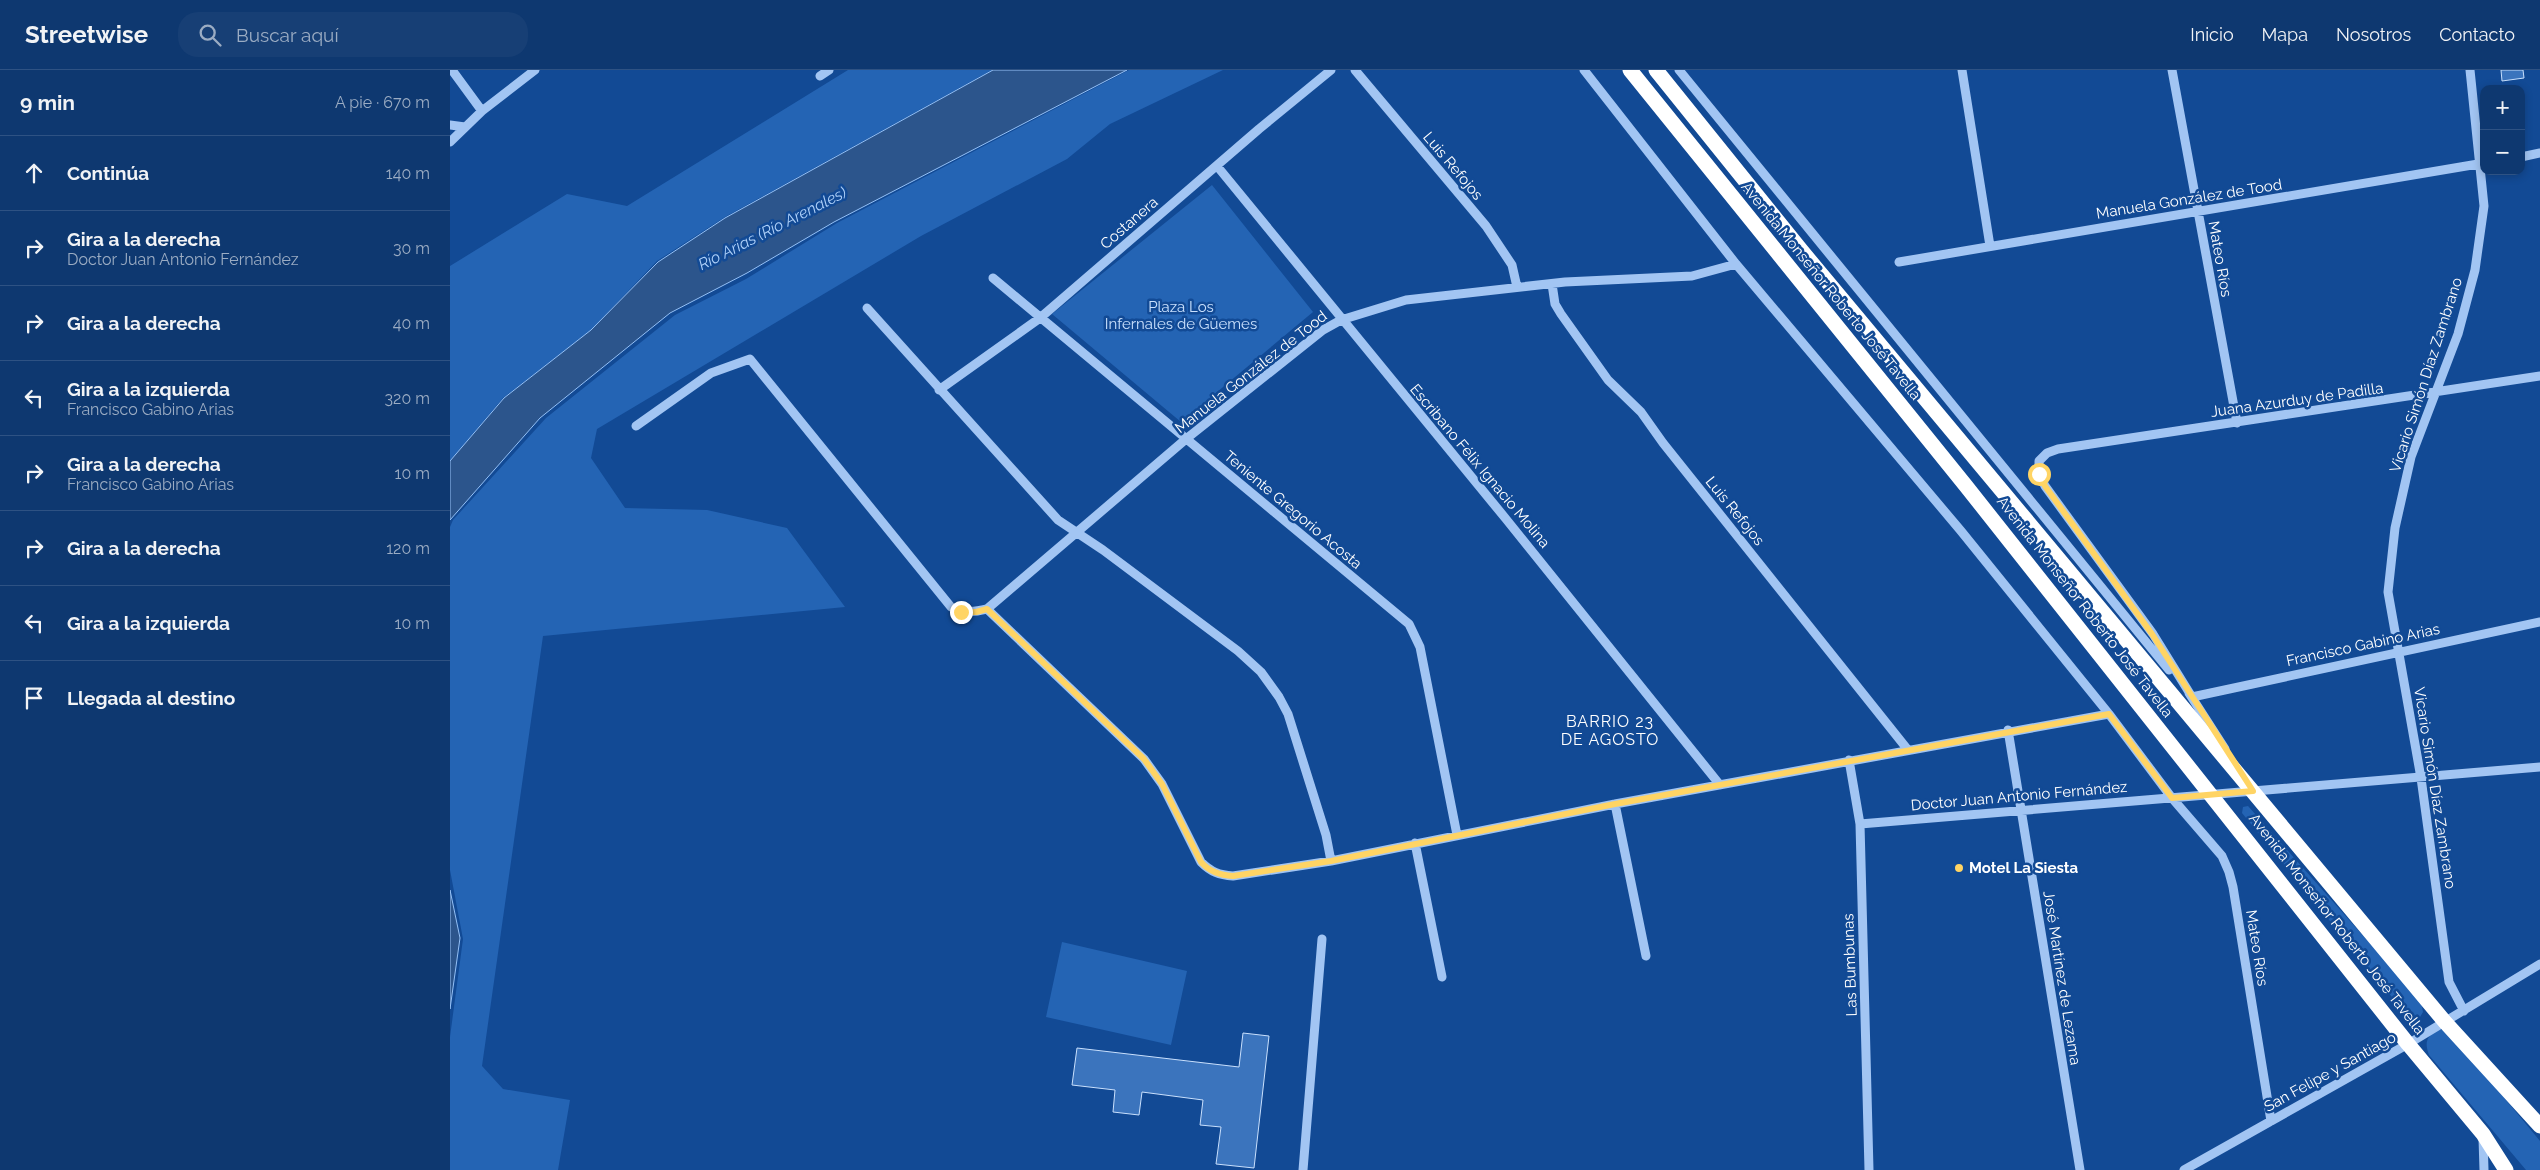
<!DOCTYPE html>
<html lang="es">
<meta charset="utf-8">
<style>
:root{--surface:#0e3870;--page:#173f75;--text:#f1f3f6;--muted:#9bacc3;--line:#2e5283}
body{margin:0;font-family:Raleway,sans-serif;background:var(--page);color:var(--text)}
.controls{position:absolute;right:15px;top:15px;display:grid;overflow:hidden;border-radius:10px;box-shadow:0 2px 8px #0003}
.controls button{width:45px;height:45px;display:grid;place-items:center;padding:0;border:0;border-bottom:1px solid var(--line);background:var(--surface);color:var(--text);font:25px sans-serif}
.stop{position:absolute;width:15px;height:15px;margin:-11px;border:4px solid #ffd464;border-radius:50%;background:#fff}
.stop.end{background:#ffd464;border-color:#fff;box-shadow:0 1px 5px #0008}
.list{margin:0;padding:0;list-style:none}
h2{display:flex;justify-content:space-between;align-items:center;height:65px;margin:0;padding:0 20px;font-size:21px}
h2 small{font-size:16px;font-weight:400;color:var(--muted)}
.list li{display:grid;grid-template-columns:32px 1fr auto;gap:15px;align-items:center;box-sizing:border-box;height:75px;padding:0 20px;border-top:1px solid var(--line)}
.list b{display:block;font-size:19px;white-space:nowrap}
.list p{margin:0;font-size:16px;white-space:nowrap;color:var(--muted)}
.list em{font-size:16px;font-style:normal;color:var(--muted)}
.icon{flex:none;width:28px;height:28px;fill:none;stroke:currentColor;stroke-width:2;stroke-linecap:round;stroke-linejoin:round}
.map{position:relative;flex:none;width:2090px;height:1100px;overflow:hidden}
header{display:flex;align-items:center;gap:30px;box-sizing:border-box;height:70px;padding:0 25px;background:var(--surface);border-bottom:1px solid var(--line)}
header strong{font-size:24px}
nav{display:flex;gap:28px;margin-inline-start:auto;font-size:18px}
.search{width:350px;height:45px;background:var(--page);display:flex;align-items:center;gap:12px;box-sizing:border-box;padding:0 18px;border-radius:20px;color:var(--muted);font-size:19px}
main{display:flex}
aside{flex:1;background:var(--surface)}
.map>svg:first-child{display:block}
</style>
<header>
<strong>Streetwise</strong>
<div class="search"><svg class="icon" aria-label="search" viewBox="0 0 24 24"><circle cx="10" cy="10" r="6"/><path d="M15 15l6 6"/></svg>Buscar aquí</div>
<nav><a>Inicio</a><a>Mapa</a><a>Nosotros</a><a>Contacto</a></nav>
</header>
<main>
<aside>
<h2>9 min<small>A pie · 670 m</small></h2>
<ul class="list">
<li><svg class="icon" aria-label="ahead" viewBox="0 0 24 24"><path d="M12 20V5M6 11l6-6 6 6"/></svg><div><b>Continúa</b></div><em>140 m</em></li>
<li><svg class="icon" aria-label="right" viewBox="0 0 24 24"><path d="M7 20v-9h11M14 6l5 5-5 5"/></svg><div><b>Gira a la derecha</b><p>Doctor Juan Antonio Fernández</p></div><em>30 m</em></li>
<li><svg class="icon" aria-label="right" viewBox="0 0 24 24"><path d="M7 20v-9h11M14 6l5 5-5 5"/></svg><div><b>Gira a la derecha</b></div><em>40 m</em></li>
<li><svg class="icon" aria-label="left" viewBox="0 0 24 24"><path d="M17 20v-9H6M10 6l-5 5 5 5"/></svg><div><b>Gira a la izquierda</b><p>Francisco Gabino Arias</p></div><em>320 m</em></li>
<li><svg class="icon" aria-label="right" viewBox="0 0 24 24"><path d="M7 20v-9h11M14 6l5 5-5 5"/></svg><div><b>Gira a la derecha</b><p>Francisco Gabino Arias</p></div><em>10 m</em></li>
<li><svg class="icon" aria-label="right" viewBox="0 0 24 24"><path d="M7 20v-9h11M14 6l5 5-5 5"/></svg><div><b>Gira a la derecha</b></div><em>120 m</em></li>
<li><svg class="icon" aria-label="left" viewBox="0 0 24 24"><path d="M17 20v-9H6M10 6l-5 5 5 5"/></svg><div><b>Gira a la izquierda</b></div><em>10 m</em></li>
<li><svg class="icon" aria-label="arrive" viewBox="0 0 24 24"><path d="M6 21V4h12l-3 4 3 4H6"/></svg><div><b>Llegada al destino</b></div></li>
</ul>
</aside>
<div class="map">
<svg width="2090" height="1100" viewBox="0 0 2090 1100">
<rect width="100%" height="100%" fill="#124a95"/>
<path fill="#2464b4" d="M398 0H542L275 147 207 191 141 260 53 328 0 391V196L117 124 177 136Z
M679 0H773L660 54 617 89 471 166 147 359 141 388 175 438 257 440 337 458 395 537 93 566 32 996 53 1019 120 1030 108 1100H0V967L13 869 0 800V457L3 450 96 348 225 245 296 209 387 153Z
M762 115 863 242 731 352 602 244Z
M1798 736 1971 931 1973 942 1970 947 1959 948 1792 743 1793 737Z
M612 872 737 901 721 975 596 947Z
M1988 959 1999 961 2090 1071V1100H2076L1979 985C1974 972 1977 966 1988 959Z"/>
<path fill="#2c558c" stroke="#94c0f6" d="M543 0H677L384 152 297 203 220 243 90 348 0 450V391L54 328 141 260 208 192 275 148Z
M0 820 10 868 0 939Z"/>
<path fill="#3b74bd" stroke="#c9e0fd" d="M2051 0H2073L2074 8 2052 11Z
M793 963 819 966 804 1098 766 1094 771 1057 750 1055 753 1030 692 1022 689 1045 663 1042 665 1020 622 1015 627 978 789 997Z"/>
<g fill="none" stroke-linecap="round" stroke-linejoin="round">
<path stroke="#a2c5f3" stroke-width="9" d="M2 0 32 41
M905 0 1036 156 1062 195 1067 217
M1134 0 1286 194 1511 461 1659 644 1722 728 1772 786 1779 802 1783 817 1821 1051
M1229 0 1719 600
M1512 0 1540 176
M1722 0 1787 353
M370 6 379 0
M0 55 15 57
M0 72 32 41 85 0
M2071 87 2090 83
M767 96 1056 449 1270 715
M1449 192 2034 93
M543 208 959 554 970 577 1007 765
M1102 214 1105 234 1111 244 1158 310 1191 342 1213 373 1458 680
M417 238 608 450 653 480 788 581 811 602 829 627 838 644 876 765 881 791
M2090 306 1608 379 1597 383 1589 391V404L1595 416 1703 564 1742 627 2090 552
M489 320 590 248 809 59 881 0
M186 356 261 303 300 289 501 537C514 543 524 542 537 539L694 689 712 714 751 792C761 802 769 805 783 806L881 791 1165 734 1659 644
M537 539 736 369 873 260 891 250 956 230 1115 212 1242 206 1286 194
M1739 623 1775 679
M1558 660 1630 1100
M1399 690 1410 754 1419 1100
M1165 734 1196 886
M1410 754C1636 733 1863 718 2090 697
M965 773 992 907
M2014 941 1999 912 1971 708 1938 522 1945 458 1961 387 2008 264 2025 200 2034 136 2020 0
M2033 1068 2034 1100
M853 1100 872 869
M1734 1100 1958 974 2090 894"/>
<path stroke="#fff" stroke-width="15" d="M1180 0 1516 416 1958 974 2033 1064 2056 1100
M1206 0 1351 180 1995 952 2090 1056"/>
</g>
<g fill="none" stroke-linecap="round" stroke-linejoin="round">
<path stroke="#ffd464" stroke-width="6" d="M511 542H526L537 539 694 689 712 714 751 792C760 802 770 805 783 806L881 791 1165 734 1659 644 1722 728 1803 721 1702 564 1595 416 1589 404"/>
</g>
<circle fill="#ffd464" stroke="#124a95" stroke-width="2" cx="1509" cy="798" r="5"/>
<g text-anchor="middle" stroke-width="5" stroke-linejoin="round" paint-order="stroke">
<g font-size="15" fill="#fff" stroke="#124a95">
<text transform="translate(1003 96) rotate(50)" y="5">Luis Refojos</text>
<text transform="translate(1739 129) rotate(-9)" y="5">Manuela González de Tood</text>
<text transform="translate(679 153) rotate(-41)" y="5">Costanera</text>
<text transform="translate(1770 189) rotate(80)" y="5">Mateo Ríos</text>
<text transform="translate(1381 221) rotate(51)" y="5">Avenida Monseñor Roberto José Tavella</text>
<text transform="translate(801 302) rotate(-38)" y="5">Manuela González de Tood</text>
<text transform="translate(1976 305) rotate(-72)" y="5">Vicario Simón Díaz Zambrano</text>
<text transform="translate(1847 330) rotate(-8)" y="5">Juana Azurduy de Padilla</text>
<text transform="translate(1030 396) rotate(50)" y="5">Escribano Félix Ignacio Molina</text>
<text transform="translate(843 440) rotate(40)" y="5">Teniente Gregorio Acosta</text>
<text transform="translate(1285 441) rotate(51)" y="5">Luis Refojos</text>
<text transform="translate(1635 537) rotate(52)" y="5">Avenida Monseñor Roberto José Tavella</text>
<text transform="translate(1913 575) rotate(-12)" y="5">Francisco Gabino Arias</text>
<text transform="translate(1985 718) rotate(81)" y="5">Vicario Simón Díaz Zambrano</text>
<text transform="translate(1569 726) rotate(-5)" y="5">Doctor Juan Antonio Fernández</text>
<text transform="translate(1887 854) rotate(52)" y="5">Avenida Monseñor Roberto José Tavella</text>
<text transform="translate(1807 878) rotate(81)" y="5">Mateo Ríos</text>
<text transform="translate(1400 895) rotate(-92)" y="5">Las Bumbunas</text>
<text transform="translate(1612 908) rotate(81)" y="5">José Martínez de Lezama</text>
<text transform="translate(1880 1002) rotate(-29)" y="5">San Felipe y Santiago</text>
</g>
<g font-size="15" fill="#c9e0fd" stroke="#124a95">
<text x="731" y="242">Plaza Los<tspan x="731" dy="17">Infernales de Güemes</tspan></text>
</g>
<g font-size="15" font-weight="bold" fill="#fff" stroke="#124a95" text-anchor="start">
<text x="1519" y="803">Motel La Siesta</text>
</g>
<g font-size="16" font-style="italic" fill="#aed0f9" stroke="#124a95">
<text transform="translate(322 158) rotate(-27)" y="6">Río Arias (Río Arenales)</text>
</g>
<g font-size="16" letter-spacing="1" fill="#fff" stroke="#124a95">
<text x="1160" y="657">BARRIO 23<tspan x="1160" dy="18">DE AGOSTO</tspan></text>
</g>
</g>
</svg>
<div class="controls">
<button>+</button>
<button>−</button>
</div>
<div class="stop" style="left:1589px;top:404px"></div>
<div class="stop end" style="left:511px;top:542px"></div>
</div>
</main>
